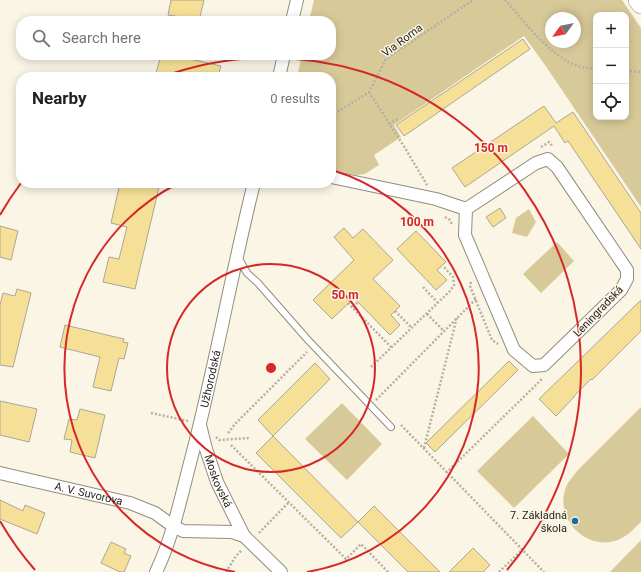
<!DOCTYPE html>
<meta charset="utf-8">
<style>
:root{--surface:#fff;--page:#f2f2f2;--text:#202124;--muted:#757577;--line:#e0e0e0}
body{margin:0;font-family:Roboto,sans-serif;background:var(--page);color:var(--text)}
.controls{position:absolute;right:12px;top:12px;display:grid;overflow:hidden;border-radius:8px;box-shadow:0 2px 10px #0003}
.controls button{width:36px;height:36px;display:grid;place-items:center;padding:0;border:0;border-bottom:1px solid var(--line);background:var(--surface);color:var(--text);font:20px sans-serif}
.compass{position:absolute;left:545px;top:12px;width:36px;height:36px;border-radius:50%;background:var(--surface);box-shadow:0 2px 10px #0003;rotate:237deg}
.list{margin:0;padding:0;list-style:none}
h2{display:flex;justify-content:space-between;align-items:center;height:52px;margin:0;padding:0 16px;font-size:17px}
h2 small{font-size:13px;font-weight:400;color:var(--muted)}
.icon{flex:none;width:22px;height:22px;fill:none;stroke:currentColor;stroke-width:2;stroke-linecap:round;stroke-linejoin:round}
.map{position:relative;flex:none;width:641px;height:572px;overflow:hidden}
.search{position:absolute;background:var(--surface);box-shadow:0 2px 10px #0003;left:16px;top:16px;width:320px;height:44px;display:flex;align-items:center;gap:10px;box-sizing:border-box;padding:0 14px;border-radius:16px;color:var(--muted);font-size:15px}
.panel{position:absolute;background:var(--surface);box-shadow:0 2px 10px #0003;left:16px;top:72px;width:320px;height:116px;border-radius:16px}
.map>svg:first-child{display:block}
</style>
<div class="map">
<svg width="641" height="572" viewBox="0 0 641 572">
<rect width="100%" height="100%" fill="#faf5e5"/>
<path fill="#d8c999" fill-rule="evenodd" d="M314 0H622L641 28V207L545 65 524 36 394 125 401 137 374 155 379 165 365 174 357 175 331 170V77H297L302 55H331V21H309ZM596 15H626V117H596ZM551 18H575V42H551Z
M529 209 536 222 527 237 512 233 516 218Z
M557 242 574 261 541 293 523 274Z
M342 403 382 444 347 480 305 439Z
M641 407V522C635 527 630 534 622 538 590 555 553 520 566 487 569 480 574 475 579 469Z
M533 416 569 454 514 508 477 471Z
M641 540V572H610Z"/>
<path fill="#f6e098" stroke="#aba697" d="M171 0H204L199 21H179L180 17 168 15Z
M523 39 530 49 404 136 396 125Z
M161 55H191L190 59 221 66 218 77H155Z
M544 106 556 123 573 112 641 213V249L568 141 565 143 554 126 465 187 452 168Z
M120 183H160L135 289 103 282 109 257 119 259 127 227 111 223Z
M500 208 506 218 493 227 486 217Z
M0 226 18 231 11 260 0 257Z
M344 228 353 238 363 229 393 260 373 279 400 306 391 315 400 325 390 335 354 298 332 319 313 300 354 260 334 237Z
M416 231 446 262 437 270 447 280 436 290 397 249Z
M17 289 31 293 13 367 0 365V305L3 293 15 296Z
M641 300V331L592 380 591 379 574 396V397L556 416 539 399Z
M65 325 124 339 123 342 128 343 124 359 119 358 111 391 93 387 100 357 60 347Z
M509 361 518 370 435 452 426 443Z
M315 363 330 379 273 436 258 420Z
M0 401 37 409 29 442 0 435Z
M80 409 105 415 95 458 70 452 72 440 64 439 69 419 77 420Z
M273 436 358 522 341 538 256 453Z
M0 500 23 511 25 505 45 513 37 534 0 519Z
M374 506 440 572H408L358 522Z
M111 542 126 549 124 553 131 556 124 572H120L101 563Z
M473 548 490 565 483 572H449Z"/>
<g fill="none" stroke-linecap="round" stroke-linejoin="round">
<g stroke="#928d7f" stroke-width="8">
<path id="service" d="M238 257 247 273 258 283 308 340 391 427"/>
</g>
<g stroke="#928d7f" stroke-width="14">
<g id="minor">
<path d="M292 21 297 0"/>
<path d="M279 77 284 55"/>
<path d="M548 159 557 167 627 270V279L621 290 544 365 533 366 514 350 465 235 466 209 536 163Z"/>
<path d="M331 177 436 199 466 209"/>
<path id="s1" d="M200 425 206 449 217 482 244 536 281 572"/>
<path id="s2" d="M0 473 130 503 155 513 173 526 183 531 232 532 244 536"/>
<path id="s3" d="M156 572C173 537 181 497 191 459 215 368 231 275 254 183"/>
</g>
</g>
<g stroke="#928d7f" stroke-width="20">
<path id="primary" d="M638 0 641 4"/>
</g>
<path stroke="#b5b1a4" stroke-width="2.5" stroke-dasharray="2 2" stroke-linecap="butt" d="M505 0C526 23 546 52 575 65 581 68 589 68 596 69
M626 71 641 72
M369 92 405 148 427 185
M331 116 369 92 386 59 473 0
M389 124 399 118
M541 147 549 142 553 147
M445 217 450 220 452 225
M471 282 470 286 492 340 498 344
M423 287 438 303
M348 303 391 347
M353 307 358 302
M395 311 412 328
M427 314 444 331
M371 367 450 291 454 285 453 277 444 267
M376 400 476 299
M151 413 188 421
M401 425 544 572
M228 433 235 424 307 352
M216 437 219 440 250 438
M231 445 346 559 361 544 388 572
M424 448 457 317
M446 473 542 379
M259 533 289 502
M226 572 236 556 242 550
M499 572 522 550"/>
<use href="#service" stroke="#fff" stroke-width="6"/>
<use href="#minor" stroke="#fff" stroke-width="12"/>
<use href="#primary" stroke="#fff" stroke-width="19"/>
</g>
<g fill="none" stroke="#d62828" stroke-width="2">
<circle cx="271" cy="368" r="104"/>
<path d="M235 572A207 207 0 0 1 177 184M332 170A207 207 0 0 1 307 572"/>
<path d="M35 570A311 311 0 0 1 0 521M0 215A311 311 0 0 1 21 183M162 77A311 311 0 0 1 507 570"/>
</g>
<circle fill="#176d9d" stroke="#faf5e5" stroke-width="1.5" cx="575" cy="521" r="4"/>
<g text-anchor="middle" stroke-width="3" stroke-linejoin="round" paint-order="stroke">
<g font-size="11" fill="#27251f" stroke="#faf5e5">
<text transform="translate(402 40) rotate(-37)" y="4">Via Roma</text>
<text transform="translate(598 311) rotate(-46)" y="4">Leningradská</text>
<text dy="4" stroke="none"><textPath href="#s3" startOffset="201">Užhorodská</textPath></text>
<text dy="4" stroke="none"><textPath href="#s1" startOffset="59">Moskovská</textPath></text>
<text dy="4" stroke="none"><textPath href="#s2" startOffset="91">A. V. Suvorova</textPath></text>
</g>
<g font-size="11" fill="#27251f" stroke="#faf5e5" text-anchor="end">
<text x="567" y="519">7. Základná<tspan x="567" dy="13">škola</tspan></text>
</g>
</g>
<circle cx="271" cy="368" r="6" fill="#d62828" stroke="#faf5e5" stroke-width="2"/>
<g font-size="12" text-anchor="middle" font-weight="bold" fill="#d62828" stroke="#faf5e5" stroke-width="3" stroke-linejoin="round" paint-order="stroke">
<text x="491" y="152">150 m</text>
<text x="417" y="226">100 m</text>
<text x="345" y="299">50 m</text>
</g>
</svg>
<div class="controls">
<button>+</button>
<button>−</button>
<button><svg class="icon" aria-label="locate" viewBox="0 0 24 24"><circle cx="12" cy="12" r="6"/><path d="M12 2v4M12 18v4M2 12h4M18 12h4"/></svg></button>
</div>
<svg class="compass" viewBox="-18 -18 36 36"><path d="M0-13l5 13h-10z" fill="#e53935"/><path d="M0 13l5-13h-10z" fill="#757577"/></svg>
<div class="search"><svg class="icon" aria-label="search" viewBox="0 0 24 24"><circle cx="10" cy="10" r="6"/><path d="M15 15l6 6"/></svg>Search here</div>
<section class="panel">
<h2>Nearby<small>0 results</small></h2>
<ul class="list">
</ul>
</section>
</div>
